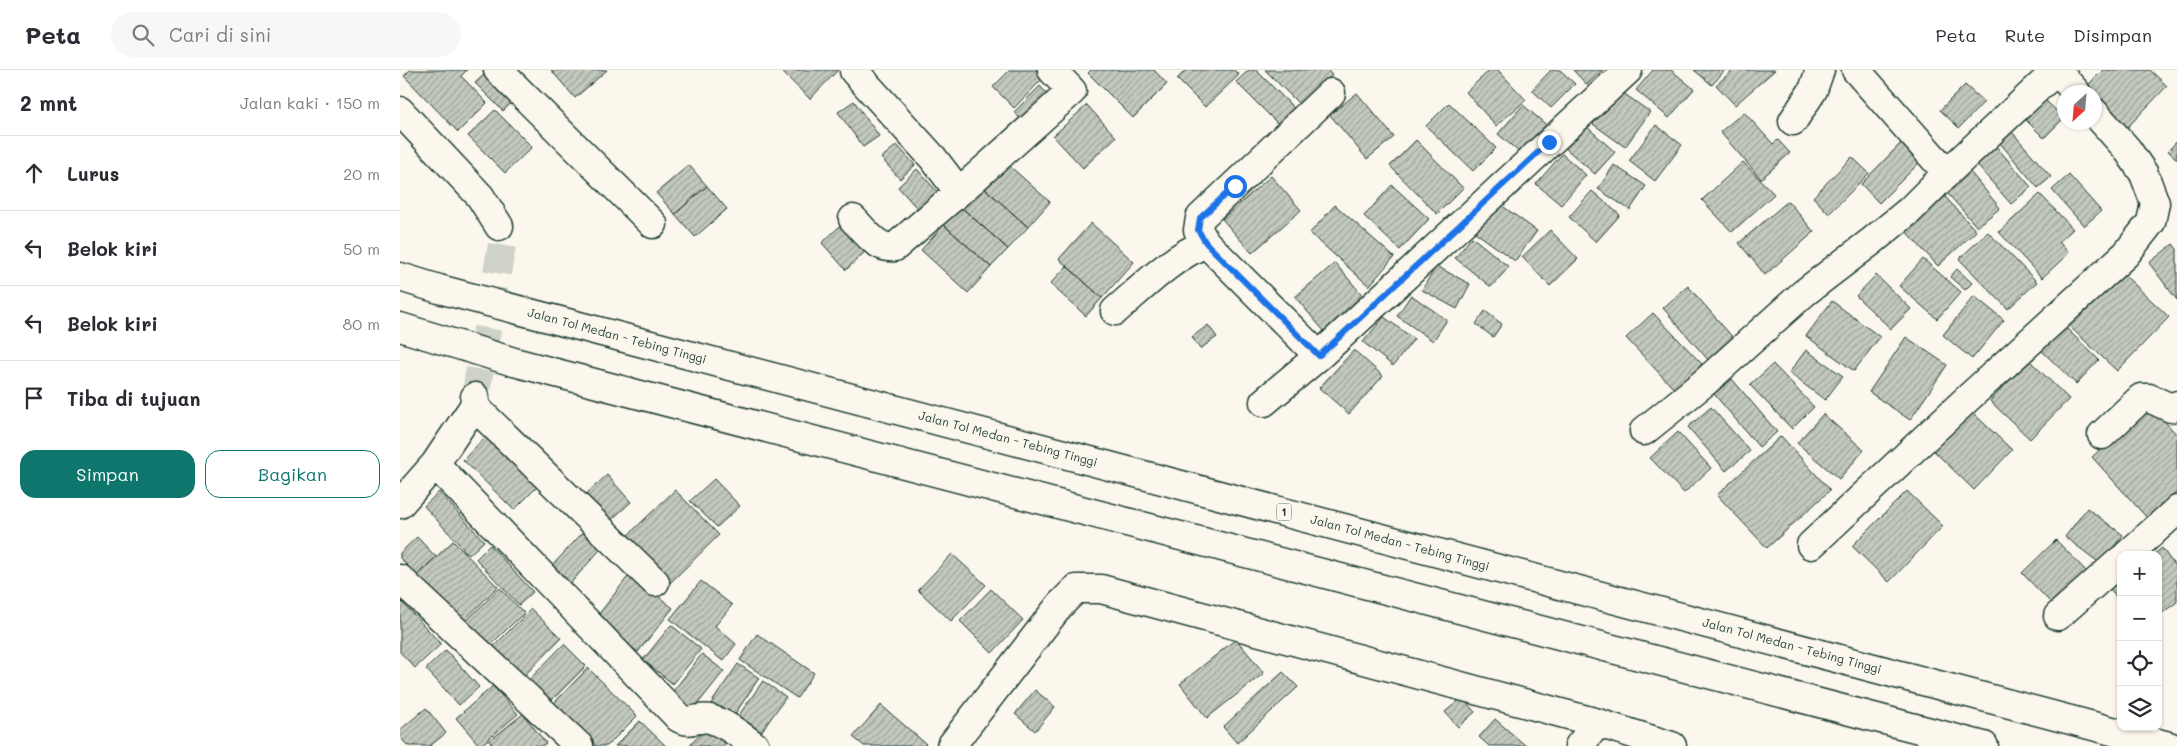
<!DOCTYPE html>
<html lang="id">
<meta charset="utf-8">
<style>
:root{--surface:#fff;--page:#f7f7f7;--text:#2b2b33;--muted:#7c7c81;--line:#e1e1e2;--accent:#0f766e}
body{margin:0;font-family:Mali,sans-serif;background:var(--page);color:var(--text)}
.controls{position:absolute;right:15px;bottom:15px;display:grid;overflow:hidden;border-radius:10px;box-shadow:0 1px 4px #0004}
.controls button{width:45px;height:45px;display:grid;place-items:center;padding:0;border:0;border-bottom:1px solid var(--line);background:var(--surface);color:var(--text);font:25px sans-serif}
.compass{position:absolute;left:1657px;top:15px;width:45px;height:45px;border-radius:50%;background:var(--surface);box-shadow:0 1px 4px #0004;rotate:206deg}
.stop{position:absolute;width:15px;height:15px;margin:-11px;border:4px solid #1a73e8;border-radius:50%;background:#fff}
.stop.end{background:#1a73e8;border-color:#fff;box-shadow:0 1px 5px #0008}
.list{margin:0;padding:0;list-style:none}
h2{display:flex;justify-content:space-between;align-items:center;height:65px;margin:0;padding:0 20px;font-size:21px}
h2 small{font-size:16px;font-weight:400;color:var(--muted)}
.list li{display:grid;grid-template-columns:32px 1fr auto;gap:15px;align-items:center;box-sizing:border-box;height:75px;padding:0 20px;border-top:1px solid var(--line)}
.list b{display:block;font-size:19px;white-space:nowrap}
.list em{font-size:16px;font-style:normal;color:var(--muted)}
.actions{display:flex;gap:10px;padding:15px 20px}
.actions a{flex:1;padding:11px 0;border:1px solid var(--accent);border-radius:15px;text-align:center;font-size:18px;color:var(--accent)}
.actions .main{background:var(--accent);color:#fff}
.icon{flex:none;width:28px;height:28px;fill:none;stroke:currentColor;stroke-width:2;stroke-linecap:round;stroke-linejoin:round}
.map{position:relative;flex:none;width:1777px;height:676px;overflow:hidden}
header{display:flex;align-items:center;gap:30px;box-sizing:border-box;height:70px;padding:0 25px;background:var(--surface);border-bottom:1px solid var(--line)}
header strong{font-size:24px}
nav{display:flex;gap:28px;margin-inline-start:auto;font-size:18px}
.search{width:350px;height:45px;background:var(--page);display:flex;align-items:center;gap:12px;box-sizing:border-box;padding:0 18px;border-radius:28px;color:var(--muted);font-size:19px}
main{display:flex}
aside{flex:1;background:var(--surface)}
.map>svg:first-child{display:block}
</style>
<header>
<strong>Peta</strong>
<div class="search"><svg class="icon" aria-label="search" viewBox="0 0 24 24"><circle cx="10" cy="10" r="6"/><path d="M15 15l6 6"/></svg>Cari di sini</div>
<nav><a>Peta</a><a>Rute</a><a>Disimpan</a></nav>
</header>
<main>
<aside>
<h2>2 mnt<small>Jalan kaki · 150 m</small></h2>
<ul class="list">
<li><svg class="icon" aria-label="ahead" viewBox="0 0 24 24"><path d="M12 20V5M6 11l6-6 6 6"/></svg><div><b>Lurus</b></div><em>20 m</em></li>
<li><svg class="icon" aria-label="left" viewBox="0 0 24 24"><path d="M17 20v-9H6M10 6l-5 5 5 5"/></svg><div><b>Belok kiri</b></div><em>50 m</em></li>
<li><svg class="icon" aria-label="left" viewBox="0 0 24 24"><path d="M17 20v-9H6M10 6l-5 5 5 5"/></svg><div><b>Belok kiri</b></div><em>80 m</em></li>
<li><svg class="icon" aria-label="arrive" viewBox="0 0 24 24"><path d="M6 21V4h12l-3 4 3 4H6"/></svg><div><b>Tiba di tujuan</b></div></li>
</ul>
<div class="actions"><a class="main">Simpan</a><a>Bagikan</a></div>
</aside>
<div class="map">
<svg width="1777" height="676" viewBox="0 0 1777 676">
<defs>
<pattern id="building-hatch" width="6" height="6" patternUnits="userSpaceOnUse" patternTransform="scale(1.25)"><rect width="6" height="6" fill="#c4c9be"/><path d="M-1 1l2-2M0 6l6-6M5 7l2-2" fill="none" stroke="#9fa49b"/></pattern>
</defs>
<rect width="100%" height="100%" fill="#fbf7ec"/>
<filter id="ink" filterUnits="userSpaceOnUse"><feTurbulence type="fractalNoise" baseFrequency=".02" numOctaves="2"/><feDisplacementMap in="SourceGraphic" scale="10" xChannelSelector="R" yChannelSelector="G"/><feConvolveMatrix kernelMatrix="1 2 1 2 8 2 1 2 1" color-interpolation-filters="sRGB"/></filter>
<g filter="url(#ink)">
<path fill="url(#building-hatch)" stroke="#1f3d34" d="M10 0H67L61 6 87 33 58 62 4 6Z
M89 0 121 24 103 41 75 13Z
M151 0H207L175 28Z
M380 0H438L410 29Z
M610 0H643L647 4 614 38 593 17Z
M691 0H754L767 14 733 48 688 3Z
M786 0H834L839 5 805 37 777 9Z
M849 0H856L894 38 878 54 836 12Z
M865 0H927L932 5 901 36Z
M1090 0H1098L1126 30 1096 56 1066 22Z
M1151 0H1160L1175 14 1151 38 1132 20Z
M1173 0H1203L1187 15Z
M1253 0H1271L1294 19 1269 48 1236 20Z
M1294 0H1325L1312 15Z
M1333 0H1375L1335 35 1316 15Z
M1703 0H1750L1767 16 1724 61 1694 33V22L1682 21Z
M1565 15 1584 32 1559 58 1540 40Z
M640 16 650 27 624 53 614 42Z
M1219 20 1250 42 1225 77 1193 54Z
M957 23 994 67 967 89 930 45Z
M1642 27 1664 48 1644 68 1622 46Z
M454 31 479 66 463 77 438 42Z
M1049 33 1096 78 1073 101 1026 56Z
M687 35 716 67 683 98 653 66Z
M1123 35 1150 58 1125 87 1098 64Z
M95 40 132 77 105 103 68 66Z
M1344 42 1373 74 1378 70 1390 83 1361 109 1320 62Z
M1185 55 1215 82 1195 104 1165 78Z
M1256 55 1282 75 1255 111 1229 91Z
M1606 55 1651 107 1638 118 1594 66Z
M1589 68 1631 117 1611 134 1568 85Z
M1016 70 1063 118 1037 144 990 96Z
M1504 70 1523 89 1479 133 1461 114Z
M1777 71V89L1768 81Z
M497 75 515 95 500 109 481 88Z
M1162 84 1186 105 1161 135 1136 114Z
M1452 87 1469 103 1429 144 1413 127Z
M603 90 650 132 628 157 581 115Z
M1343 92 1374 124 1332 162 1302 130Z
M289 95 307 116 275 144 256 123Z
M1214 95 1246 116 1230 140 1198 119Z
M1566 97 1600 138 1577 157 1542 117Z
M517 99 542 127 523 145 498 117Z
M1669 105 1701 141 1684 156 1652 120Z
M871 106 901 140 852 183 822 149Z
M581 115 628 157 608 179 561 137Z
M992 115 1029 149 1000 180 964 146Z
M307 116 327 139 295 167 275 144Z
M1192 121 1220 145 1196 172 1169 147Z
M1540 121 1576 161 1538 196 1501 156Z
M1640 124 1673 159 1659 172 1669 183 1642 208 1599 162Z
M1388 131 1414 162 1365 205 1339 173Z
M1097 132 1137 161 1115 191 1075 162Z
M935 135 994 187 969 216 910 163Z
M561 137 608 179 591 197 544 155Z
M444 152 469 178 446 200 422 173Z
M691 153 734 192 702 228 659 189Z
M544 155 591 197 568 223 521 180Z
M1150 160 1178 189 1150 216 1122 187Z
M1588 162 1637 212 1608 239 1559 189Z
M1072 167 1109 197 1091 217 1055 188Z
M1773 174 1777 179V230L1749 193Z
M1523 189 1561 222 1537 249 1499 216Z
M935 193 964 227 924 261 895 227Z
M667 196 702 228 686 246 650 214Z
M1036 196 1070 214 1057 239 1022 220Z
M1557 199 1572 213 1565 220 1550 207Z
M1719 200 1769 247 1717 301 1667 254Z
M1476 205 1511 239 1491 259 1456 226Z
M1288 216 1335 270 1310 292 1263 238Z
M1011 225 1047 250 1033 271 997 246Z
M1574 226 1604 250 1572 289 1543 265Z
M1432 231 1480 267 1454 301 1406 266Z
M1085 241 1102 254 1093 267 1076 254Z
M1253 243 1302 294 1275 320 1226 268Z
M984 247 1014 269 993 296 963 272Z
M808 255 817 267 800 279 792 267Z
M1665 257 1699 290 1676 314 1642 281Z
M1506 267 1547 295 1510 350 1469 322Z
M954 280 983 306 949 344 919 318Z
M1406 280 1443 306 1425 330 1389 303Z
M1629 290 1669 329 1630 369 1590 331Z
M1373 294 1414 337 1392 359 1350 315Z
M1332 309 1377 362 1359 377 1314 324Z
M1750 335 1777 365V422L1748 449 1692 387Z
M1311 337 1350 381 1326 401 1288 357Z
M1571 341 1612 380 1574 420 1533 380Z
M1423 344 1464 380 1439 409 1397 373Z
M1278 362 1311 398 1284 423 1250 388Z
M86 366 146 408 114 440 63 390Z
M1381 366 1430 420 1367 478 1317 425Z
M207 405 231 432 209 452 185 425Z
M314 409 340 436 317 457 290 431Z
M275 420 319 465 270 513 226 467Z
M1507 421 1543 456 1489 512 1452 476Z
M39 422 84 471 69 485 24 436Z
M1687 438 1723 465 1701 494 1665 467Z
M188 457 206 473 168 516 149 499Z
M17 467 36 487 17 505 0 488V483Z
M1656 470 1687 502 1653 535 1622 503Z
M53 471 98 517 62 552 17 505Z
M90 475 133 522 119 535 76 489Z
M1762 478 1777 499V532L1758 546V485H1753Z
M552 484 586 515 551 551 518 520Z
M230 504 273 538 238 582 195 549Z
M1721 507V533L1708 516Z
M301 511 332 535 315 556 336 574 323 591 270 549Z
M100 518 124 543 88 577 64 553Z
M591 519 623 550 592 583 560 551Z
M2 532 41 574 15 598 0 582V534Z
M131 539 161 568 119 611 89 581Z
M271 555 301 579 273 614 243 590Z
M357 564 414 603 397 628 340 590Z
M836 569 864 603 807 648 780 614Z
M164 574 186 596 147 635 125 614Z
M46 580 79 617 59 635 26 599Z
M302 584 324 601 292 641 271 624Z
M338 594 359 608 331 650 310 635Z
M188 598 237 646 207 676H188L149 638Z
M883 602 898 617 837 673 823 657Z
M363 611 386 627 357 668 334 652Z
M93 616 118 644 80 676 56 648Z
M635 620 655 637 635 661 615 644Z
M1062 628 1075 642 1058 657 1045 642Z
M481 635 526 674 524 676H464L453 667Z
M26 638 46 663 30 676H8L0 667V660Z
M123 644 146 673 142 676H94L89 671Z
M1095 649 1126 676H1089L1079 667Z
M240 651 266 676H215Z
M308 656 327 673 325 676H289Z"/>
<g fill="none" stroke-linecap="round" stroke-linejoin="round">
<path stroke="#cfd2c7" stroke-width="28" stroke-dasharray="28 14" stroke-linecap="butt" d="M75 327 102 175 99 156"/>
<g stroke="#1f3d34" stroke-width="31">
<path id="minor" d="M98 0 253 154
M1456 0 1547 103 1657 0
M1656 0 1676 22
M454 1 533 88 559 122 672 21 652 0
M0 41 80 126 99 156
M1393 51 1413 20 1420 0
M453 149C465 161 477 180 495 177L559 122
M806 173 798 160 800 148 931 23
M715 241C743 217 771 188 806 173L919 286
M864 332 919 286 1228 0
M74 336 255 512
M1244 361 1305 312 1404 223 1472 171 1510 140 1547 103
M1702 365 1741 328H1749L1771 338 1777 335
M35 394 279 648C290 655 299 646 310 649 327 654 341 666 355 676
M0 434 35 394 74 336 75 327
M1411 475 1567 329 1726 184 1751 152 1755 133 1744 104 1727 79 1694 42
M1727 485 1777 440
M0 509 179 676
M1658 546 1721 490
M551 676 660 535 676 519H701L1198 653 1272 676
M1179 676 1198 653"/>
</g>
<g stroke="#1f3d34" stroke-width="31">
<path id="highway" d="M0 207 39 219 1769 676
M0 257 114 292 1584 676"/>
</g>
<use href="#minor" stroke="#fbf7ec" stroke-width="28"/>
<use href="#highway" stroke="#fbf7ec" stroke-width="28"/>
</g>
</g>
<g fill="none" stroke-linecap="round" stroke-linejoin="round" filter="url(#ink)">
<path stroke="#1a73e8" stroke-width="6" d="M835 116 800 148 798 160 806 173 919 286 1149 72"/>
</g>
<g text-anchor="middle" stroke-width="4" stroke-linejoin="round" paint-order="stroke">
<rect fill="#fbf7ec" stroke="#61756b" stroke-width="1" x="876.5" y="433.5" width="15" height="17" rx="4"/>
<g font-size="11" font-weight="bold" fill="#1f3d34">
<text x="884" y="446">1</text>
</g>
<g font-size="12" fill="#1f3d34" stroke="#fbf7ec">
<text transform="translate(217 266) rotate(15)" y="4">Jalan Tol Medan - Tebing Tinggi</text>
<text transform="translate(608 369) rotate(15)" y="4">Jalan Tol Medan - Tebing Tinggi</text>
<text transform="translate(1000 473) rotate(15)" y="4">Jalan Tol Medan - Tebing Tinggi</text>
<text transform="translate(1392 576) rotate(15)" y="4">Jalan Tol Medan - Tebing Tinggi</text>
</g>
</g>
</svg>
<div class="controls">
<button>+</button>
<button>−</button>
<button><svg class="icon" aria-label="locate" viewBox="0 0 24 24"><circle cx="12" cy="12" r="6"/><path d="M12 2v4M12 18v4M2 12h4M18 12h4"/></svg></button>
<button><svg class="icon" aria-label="layers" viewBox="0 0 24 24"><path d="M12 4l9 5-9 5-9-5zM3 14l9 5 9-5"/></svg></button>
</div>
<svg class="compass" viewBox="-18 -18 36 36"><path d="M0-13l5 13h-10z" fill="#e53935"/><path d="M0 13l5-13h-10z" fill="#7c7c81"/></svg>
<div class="stop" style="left:835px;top:116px"></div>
<div class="stop end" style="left:1149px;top:72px"></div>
</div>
</main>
